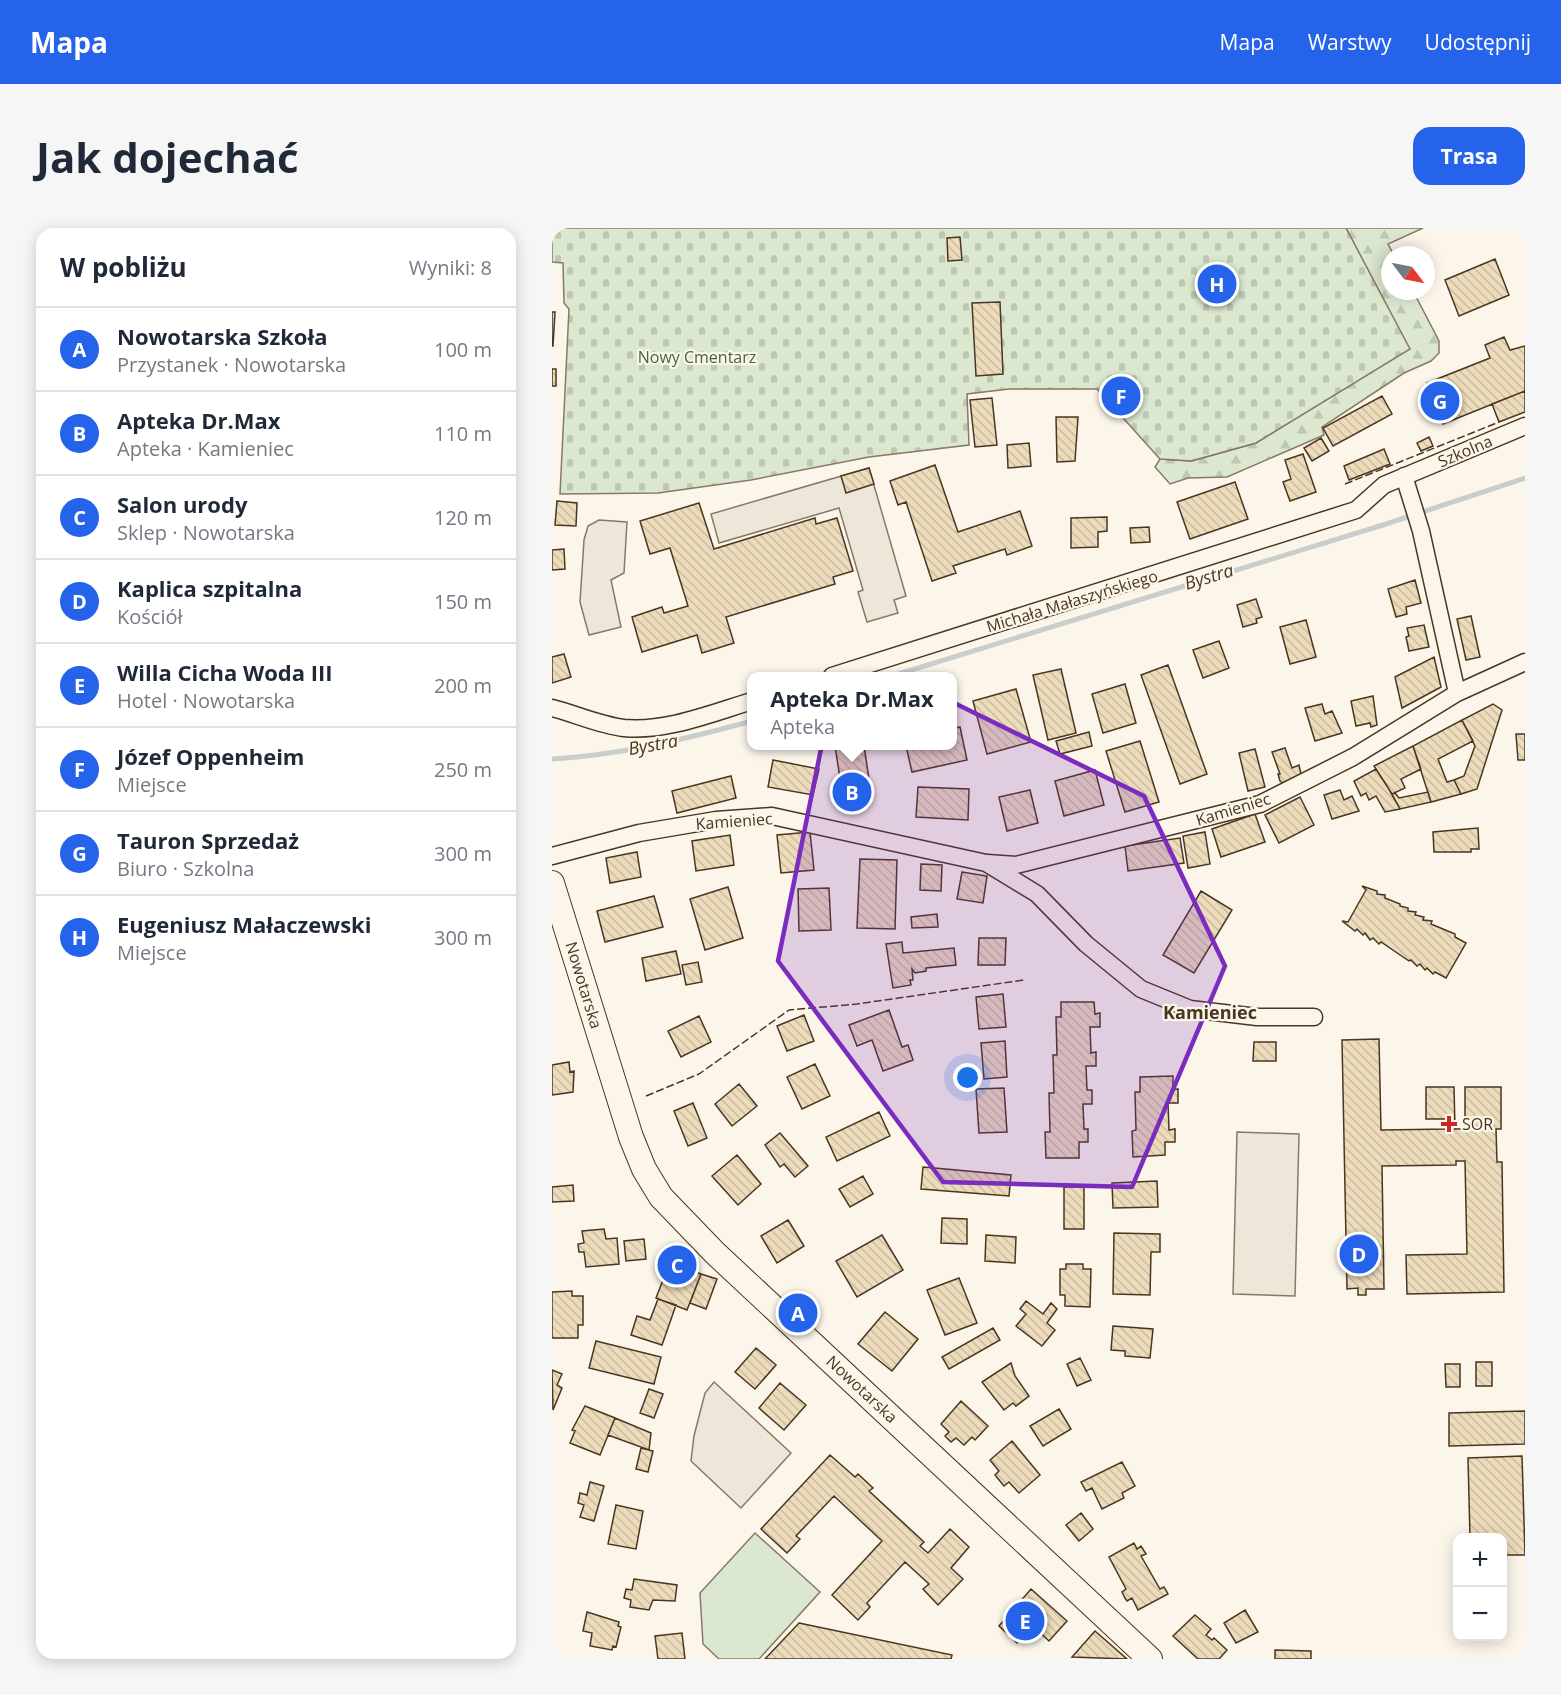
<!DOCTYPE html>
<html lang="pl">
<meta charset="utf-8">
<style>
:root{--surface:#fff;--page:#f6f6f7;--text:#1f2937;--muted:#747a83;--line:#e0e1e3;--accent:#2563eb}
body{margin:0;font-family:"Open Sans",sans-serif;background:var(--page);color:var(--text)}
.controls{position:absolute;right:18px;bottom:18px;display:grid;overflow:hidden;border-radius:12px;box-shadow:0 3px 15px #0003}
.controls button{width:54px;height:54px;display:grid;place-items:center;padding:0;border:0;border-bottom:2px solid var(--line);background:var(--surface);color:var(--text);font:30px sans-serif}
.compass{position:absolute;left:829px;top:18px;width:54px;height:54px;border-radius:50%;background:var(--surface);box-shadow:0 3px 15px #0003;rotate:122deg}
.you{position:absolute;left:416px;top:850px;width:21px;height:21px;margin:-15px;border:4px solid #fff;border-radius:50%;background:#1a73e8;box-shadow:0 0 0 9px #1a73e833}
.badge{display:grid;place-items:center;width:39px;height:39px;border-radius:50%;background:var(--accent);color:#fff;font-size:20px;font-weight:700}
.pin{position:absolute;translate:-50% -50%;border:3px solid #fff;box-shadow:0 2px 6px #0006}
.popup{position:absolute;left:195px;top:444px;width:210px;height:78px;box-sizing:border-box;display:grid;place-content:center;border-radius:12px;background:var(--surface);filter:drop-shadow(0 2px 4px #0005);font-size:20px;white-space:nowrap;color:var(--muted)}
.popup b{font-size:22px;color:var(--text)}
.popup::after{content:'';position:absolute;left:50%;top:100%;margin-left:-12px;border:12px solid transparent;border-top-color:var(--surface)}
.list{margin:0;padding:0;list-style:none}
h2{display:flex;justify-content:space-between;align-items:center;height:78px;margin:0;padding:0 24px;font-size:26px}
h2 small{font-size:20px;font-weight:400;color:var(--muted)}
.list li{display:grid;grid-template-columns:39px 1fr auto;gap:18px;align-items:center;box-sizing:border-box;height:84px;padding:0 24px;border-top:2px solid var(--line)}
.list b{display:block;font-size:22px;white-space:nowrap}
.list p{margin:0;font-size:20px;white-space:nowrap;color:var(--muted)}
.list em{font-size:20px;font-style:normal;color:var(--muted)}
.map{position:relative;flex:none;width:973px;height:1431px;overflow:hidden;border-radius:18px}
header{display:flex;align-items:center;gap:36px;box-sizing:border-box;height:84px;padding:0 30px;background:var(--accent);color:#fff}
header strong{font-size:28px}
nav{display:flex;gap:33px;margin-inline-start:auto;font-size:21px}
.intro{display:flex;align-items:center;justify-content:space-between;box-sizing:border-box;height:144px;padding:0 36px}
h1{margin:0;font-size:42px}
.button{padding:15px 27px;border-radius:18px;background:var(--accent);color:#fff;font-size:21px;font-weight:700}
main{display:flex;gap:36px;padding:0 36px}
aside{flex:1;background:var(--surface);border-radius:18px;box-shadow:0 3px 15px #0003}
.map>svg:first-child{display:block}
</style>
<header>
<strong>Mapa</strong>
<nav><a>Mapa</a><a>Warstwy</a><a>Udostępnij</a></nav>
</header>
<div class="intro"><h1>Jak dojechać</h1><a class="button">Trasa</a></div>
<main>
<aside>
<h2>W pobliżu<small>Wyniki: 8</small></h2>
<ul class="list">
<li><span class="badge">A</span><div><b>Nowotarska Szkoła</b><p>Przystanek · Nowotarska</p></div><em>100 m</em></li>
<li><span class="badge">B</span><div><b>Apteka Dr.Max</b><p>Apteka · Kamieniec</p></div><em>110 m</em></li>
<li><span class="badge">C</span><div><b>Salon urody</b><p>Sklep · Nowotarska</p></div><em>120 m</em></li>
<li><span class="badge">D</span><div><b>Kaplica szpitalna</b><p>Kościół</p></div><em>150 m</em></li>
<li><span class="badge">E</span><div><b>Willa Cicha Woda III</b><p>Hotel · Nowotarska</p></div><em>200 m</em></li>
<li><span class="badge">F</span><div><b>Józef Oppenheim</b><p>Miejsce</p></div><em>250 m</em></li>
<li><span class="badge">G</span><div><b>Tauron Sprzedaż</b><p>Biuro · Szkolna</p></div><em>300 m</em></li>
<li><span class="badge">H</span><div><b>Eugeniusz Małaczewski</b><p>Miejsce</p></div><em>300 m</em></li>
</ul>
</aside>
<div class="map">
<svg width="973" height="1431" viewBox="0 0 973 1431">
<defs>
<pattern id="forest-firs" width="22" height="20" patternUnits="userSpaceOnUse" patternTransform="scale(1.5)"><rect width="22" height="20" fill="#dce7d0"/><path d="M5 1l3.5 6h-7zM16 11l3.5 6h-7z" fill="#bec7b2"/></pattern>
<pattern id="cemetery-stones" width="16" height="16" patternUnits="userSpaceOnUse" patternTransform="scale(1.5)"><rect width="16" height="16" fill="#dce7d0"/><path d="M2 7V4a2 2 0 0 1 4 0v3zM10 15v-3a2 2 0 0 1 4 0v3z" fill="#bec7b2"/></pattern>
<pattern id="building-back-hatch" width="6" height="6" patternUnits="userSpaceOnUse" patternTransform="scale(1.5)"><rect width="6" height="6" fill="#ecdcbc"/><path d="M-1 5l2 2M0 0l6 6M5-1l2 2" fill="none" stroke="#ccbda1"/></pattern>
</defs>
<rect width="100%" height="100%" fill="#fbf6e9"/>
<path fill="url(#forest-firs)" stroke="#887966" stroke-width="1.5" d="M794 0H871L836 16 842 27H838V63H861L887 113V125L879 133 852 145 770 199 772 207 675 249 636 250 618 256 603 239 608 231 640 233 704 215 857 121Z"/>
<path fill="url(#cemetery-stones)" stroke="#887966" stroke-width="1.5" d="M0 0H794L858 121 704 215 639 233 608 231 545 161H457L415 166 417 217 317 229 199 252 106 265 8 266 17 81 12 75 11 35 0 34Z"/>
<path fill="#dce7d0" stroke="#887966" stroke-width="1.5" d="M203 1305 268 1364 207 1431H167L151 1416 148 1365Z"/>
<path fill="#ede7d9" stroke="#887966" stroke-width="1.5" d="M317 240 354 368 342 372 346 385 315 394 306 364 311 362 287 280 167 315 159 286Z
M47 292 75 294 72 345 59 352 69 399 37 407 28 374 32 312 36 298Z
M685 904 747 906 743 1068 681 1066Z
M162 1154 239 1225 189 1280 139 1233 142 1208 153 1165Z"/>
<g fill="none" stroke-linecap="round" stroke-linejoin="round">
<path stroke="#c9cecd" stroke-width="5" d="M340 448 831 297 973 250
M0 531C68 527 134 511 200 493"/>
</g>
<path fill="url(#building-back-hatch)" stroke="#4a3520" stroke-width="1.5" d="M408 9 410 32 396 33 395 10Z
M943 31 957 67 907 88 893 52Z
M448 74 451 146 424 148 420 75Z
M0 84H3L1 118H0Z
M952 109 958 122 973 118V163L891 196 875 155 938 130 933 117Z
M0 141H4V158H0Z
M973 163V184L947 194 940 176Z
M830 168 840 186 781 218 771 200Z
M440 170 445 217 423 219 418 172Z
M504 189H526L523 233 505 234Z
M877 209 881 218 869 223 865 215Z
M769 210 777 223 760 233 752 220Z
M477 215 479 238 456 240 455 217Z
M832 221 838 236 797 252 792 238Z
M751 226 764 264 738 273 731 254 739 251 733 232Z
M383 237 406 304 468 283 480 318 455 327 453 321 401 338 404 345 380 353 354 274 346 277 338 253Z
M317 240 322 256 294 265 289 248Z
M683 254 696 291 638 311 625 274Z
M5 273 25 275 24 298 3 297Z
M147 275 162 321 263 290 264 296 285 290 301 343 281 349 283 356 174 389 182 415 150 425 145 407 90 424 80 389 110 379 112 385 136 378 118 320 98 326 88 293Z
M555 289V303L546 304V319L519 320V290Z
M597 299 598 314 579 315 578 300Z
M12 321 13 341 0 342V322Z
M863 352 869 375 854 379 855 386 844 389 836 361Z
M704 371 710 389 704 391 705 395 691 399 685 377Z
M919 388 928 429 914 432 905 391Z
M754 392 764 429 738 436 728 399Z
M872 397 877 419 857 423 854 409 857 408 855 400Z
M667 413 677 440 651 450 641 422Z
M12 426 19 449 0 455V429Z
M882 429 889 459 850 480 843 449Z
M616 437 655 546 628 556 589 447Z
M509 441 524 505 496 512 481 447Z
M573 456 584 495 551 505 540 466Z
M464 461 479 514 435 526 421 473Z
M821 468 825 497 819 499 818 495 804 498 799 473Z
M770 476 773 486 780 483 790 505 763 513 753 480Z
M941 476 950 482 925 561 909 566 902 552 912 548 923 518 910 492Z
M910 492 921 513 886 531 895 554 902 552 909 566 879 574 861 518Z
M408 499 415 532 360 544 354 518H400V501Z
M537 504 540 518 508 526 504 513Z
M964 506H973V532H966Z
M588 513 607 574 573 584 554 523Z
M283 518H312L320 571 292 576Z
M861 518 869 541 849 551 853 560 840 566 822 538Z
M733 520 740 540 747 537 749 546 731 555 728 553 726 546H728L720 524Z
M703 521 713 559 696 563 687 525Z
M221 532 267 541 261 567 216 559Z
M824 541 835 558 848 581 833 584 824 568 817 572 814 565 809 568 802 553Z
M543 542 552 577 512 588 503 553Z
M179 548 184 570 125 585 120 563Z
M366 559 417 561 416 592 364 589Z
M478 562 486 595 455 603 447 569Z
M788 562 792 572 800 568 807 583 780 591 772 567Z
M876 564 879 574 848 581 840 566 843 565 847 570Z
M748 569 762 597 727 615 713 587Z
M703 586 713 614 669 629 660 601Z
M926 600 927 621H919V624H882L881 604Z
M258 604 262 642 229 645 225 607Z
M653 604 658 636 636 640 631 608Z
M178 607 182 637 144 643 140 613Z
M628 610 632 635 576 643 573 618Z
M85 624 89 649 58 655 54 630Z
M308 631 345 632 343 701 305 700Z
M369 636 390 637 389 663 368 662Z
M410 644 435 648 431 675 405 671Z
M810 658 825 663V666L833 667V670L848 676V678L856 680V683L864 684 863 687 872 689 871 692 880 693 879 696 903 706V709L914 715 894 750 883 744 881 746 875 740 873 742 868 736 865 738 859 732 857 733 829 714 827 716 821 710 818 712 813 705 811 707 805 701 803 703 790 693 796 694 814 662Z
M176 659 191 710 153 722 138 671Z
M277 660 279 702 247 703 246 661Z
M649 663 680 682 642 745 611 727Z
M102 668 111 699 53 714 45 683Z
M385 686 386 699 360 700 359 689Z
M427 710H454L453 737H426Z
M350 714 351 725 402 720 404 737 374 740V743L363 745 360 741 361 752H358L359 757 341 760 334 716Z
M124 723 129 746 94 753 90 730Z
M146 734 150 754 134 757 130 737Z
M451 766 454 799 427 801 424 769Z
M509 774H542L543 786 548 785V799H538L539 825 544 824V838H534L535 862H540V876H531L532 901H536V914H527V930H494L493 904H498L497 865H502L501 827H505L504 789H509Z
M337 782 350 819 356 817 361 832 331 843 320 812 305 818 297 797Z
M252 787 262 813 235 823 225 798Z
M147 788 159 814 129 829 116 803Z
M827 811 829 902 896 901 895 891H874V859H902L903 901H913V859H949V901H944L945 934H950L952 1064 855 1066 854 1027 915 1026 913 933H904V937L830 938 832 1061H814V1067H806V1060L795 1061 790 812Z
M453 813 455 849 432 851 429 815Z
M702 814H724V833H701Z
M17 834 18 844 22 843 21 864 0 867V837Z
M263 836 278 868 250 881 235 849Z
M621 848V862L626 861V875H616L617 902 623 901V914H613V927L581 929 580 903 584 902 583 864H588V849Z
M187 856 205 878 180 898 163 876Z
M452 860 455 904 427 905 424 861Z
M141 875 155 910 136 918 122 883Z
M327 884 338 908 285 933 274 909Z
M228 905 256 938 243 949 232 936 228 939 213 917Z
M185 927 209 956 186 977 160 948Z
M371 939 459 947 457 968 369 961Z
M311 948 321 966 298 979 287 961Z
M605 953 606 979 561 980 560 955Z
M21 957 22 973 0 974V959Z
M512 959H532V1001H512Z
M390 990 415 991V1016L389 1015Z
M236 992 252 1018 225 1035 209 1008Z
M52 1001 54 1011 65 1010 67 1036 34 1039 32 1024H27L26 1016 32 1015 30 1003Z
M562 1005 608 1006V1024H599L598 1067 561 1066Z
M330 1007 351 1042 305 1069 284 1033Z
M434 1007 464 1009 463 1035 433 1033Z
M92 1011 94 1031 74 1033 72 1013Z
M118 1034 149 1046 135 1082 104 1070Z
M514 1036H531V1041H539L538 1079 513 1078V1067H508V1041H514Z
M149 1046 165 1051 154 1081 138 1075Z
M407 1050 425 1095 393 1107 375 1062Z
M20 1063V1068H31V1097H26V1110H0V1064Z
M106 1071 124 1077 110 1117 79 1107 85 1088 98 1092Z
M474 1073 491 1086 499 1075 505 1081 495 1095 503 1102 490 1118 464 1098 474 1086 468 1081Z
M333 1084 366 1111 340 1143 306 1116Z
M561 1098 601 1101 598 1130 573 1128V1123L559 1122Z
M441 1100 448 1112 397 1141 390 1129Z
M44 1113 109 1129 102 1156 37 1140Z
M204 1120 224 1137 203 1161 183 1144Z
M528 1130 539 1152 525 1158 515 1136Z
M924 1134H940V1158H924Z
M459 1135 463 1148 477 1168 464 1178 461 1175 452 1182 430 1154Z
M893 1136H908V1159H894Z
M0 1142 10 1146 5 1157 10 1160 1 1182Z
M228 1155 254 1177 232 1202 207 1180Z
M97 1161 111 1166 102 1190 88 1185Z
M409 1173 436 1198 423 1212 420 1209 412 1217 404 1210 399 1214 393 1208 397 1204 389 1196Z
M33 1178 63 1190 48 1227 18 1215 23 1203 20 1202Z
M507 1181 519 1201 491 1218 478 1198Z
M973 1183V1216L897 1218V1185Z
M63 1190 99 1205 97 1222 56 1207Z
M460 1213 488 1247 467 1265 457 1254 452 1258 443 1247 447 1243 438 1232Z
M89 1220 101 1223 96 1244 84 1241Z
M278 1227 303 1249 306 1246 321 1260 317 1263 372 1314 368 1318 376 1325 398 1301 417 1319 399 1340 411 1351 386 1377 371 1361 377 1356 353 1334 315 1375 318 1379 306 1392 280 1367 330 1313 282 1268 244 1308 248 1311 235 1325 209 1301Z
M970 1228 973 1327H951V1310H918L916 1230Z
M570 1234 583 1258 570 1265 572 1270 550 1281 540 1260 534 1263 529 1254Z
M38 1254 52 1258 42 1293 28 1289 32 1277 26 1275 28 1265 35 1267Z
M64 1277 91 1283 84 1321 56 1316Z
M529 1285 541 1301 527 1313 514 1297Z
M582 1315 585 1321 589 1318 594 1326 589 1328 608 1361 612 1359 616 1366 586 1382 580 1370 575 1373 573 1370 570 1364 574 1361 557 1329Z
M82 1351 125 1357 123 1373 101 1372 97 1382 78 1379 79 1372 72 1370 74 1361 80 1362Z
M479 1361 515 1393 497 1413 480 1397 465 1415 447 1398Z
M693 1382 706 1404 684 1415 672 1395Z
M35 1384 67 1394 66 1398 69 1399 64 1419 61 1418 60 1422 38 1418 40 1405 31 1403Z
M643 1387 659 1401 654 1407 660 1412 662 1410 675 1422 667 1431H646L621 1408Z
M247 1395 400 1427 399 1431H213Z
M543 1403 575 1431 520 1429Z
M130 1405 133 1431H106L103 1408Z
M723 1422 759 1423V1431H723Z"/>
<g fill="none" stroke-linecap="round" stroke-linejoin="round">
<g stroke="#4a3520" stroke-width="19">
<path id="street" d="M852 248 869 303 905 465
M280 448 804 282 832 257 973 198
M0 480C24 486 47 497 72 500 114 504 160 485 200 473
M0 628 87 605 164 592 220 588 434 635 485 666 534 716 589 761 638 781 705 789H762
M435 635 464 637 708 576 801 529 905 465 973 434"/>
</g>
<g stroke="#4a3520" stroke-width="26">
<path id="secondary" d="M0 655 79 909 92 941 109 969 163 1025 598 1431"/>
</g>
<use href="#street" stroke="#fbf6e9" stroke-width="16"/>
<use href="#secondary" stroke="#fbf6e9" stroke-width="24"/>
<path stroke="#4a3520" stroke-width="1.5" stroke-dasharray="8 3" stroke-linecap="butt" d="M793 256 947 194
M94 868 147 846 237 782 305 776 472 752"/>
</g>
<path fill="#7b2cbf" fill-opacity="0.2" stroke="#7b2cbf" stroke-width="4.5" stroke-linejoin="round" d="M390 469 592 568 673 738 580 959 391 954 226 733 270 516Z"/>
<path fill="#c62828" stroke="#fbf6e9" stroke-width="2" d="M894 887h6v6h6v6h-6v6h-6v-6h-6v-6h6z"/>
<g text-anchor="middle" stroke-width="4.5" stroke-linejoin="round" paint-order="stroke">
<g font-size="16" fill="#436837" stroke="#fbf6e9">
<text x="145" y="135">Nowy Cmentarz</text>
</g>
<g font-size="16" fill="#4a3520" stroke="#fbf6e9">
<text transform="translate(913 223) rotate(-23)" y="6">Szkolna</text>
<text transform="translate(520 373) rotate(-17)" y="6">Michała Małaszyńskiego</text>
<text transform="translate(681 581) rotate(-17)" y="6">Kamieniec</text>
<text transform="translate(182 593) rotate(-4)" y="6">Kamieniec</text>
<text transform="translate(32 757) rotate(73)" y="6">Nowotarska</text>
<text transform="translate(310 1161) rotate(43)" y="6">Nowotarska</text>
</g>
<g font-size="16" fill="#4a3520" stroke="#fbf6e9" text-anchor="start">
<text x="910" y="902">SOR</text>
</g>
<g font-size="18" font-style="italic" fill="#4a3520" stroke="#fbf6e9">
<text transform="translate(657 349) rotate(-17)" y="6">Bystra</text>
<text transform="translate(101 517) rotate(-10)" y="6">Bystra</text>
</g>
<g font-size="18" font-weight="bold" fill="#4a3520" stroke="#fbf6e9">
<text x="658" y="791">Kamieniec</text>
</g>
</g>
</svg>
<div class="controls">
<button>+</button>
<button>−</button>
</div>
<svg class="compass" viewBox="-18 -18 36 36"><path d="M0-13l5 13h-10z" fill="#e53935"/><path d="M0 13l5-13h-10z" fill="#747a83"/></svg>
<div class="you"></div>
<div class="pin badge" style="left:246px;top:1085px">A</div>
<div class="pin badge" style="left:300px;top:564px">B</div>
<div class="popup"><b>Apteka Dr.Max</b>Apteka</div>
<div class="pin badge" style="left:125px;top:1037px">C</div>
<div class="pin badge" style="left:807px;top:1026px">D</div>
<div class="pin badge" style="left:473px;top:1393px">E</div>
<div class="pin badge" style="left:569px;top:168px">F</div>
<div class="pin badge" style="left:888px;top:173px">G</div>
<div class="pin badge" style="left:665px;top:56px">H</div>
</div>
</main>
